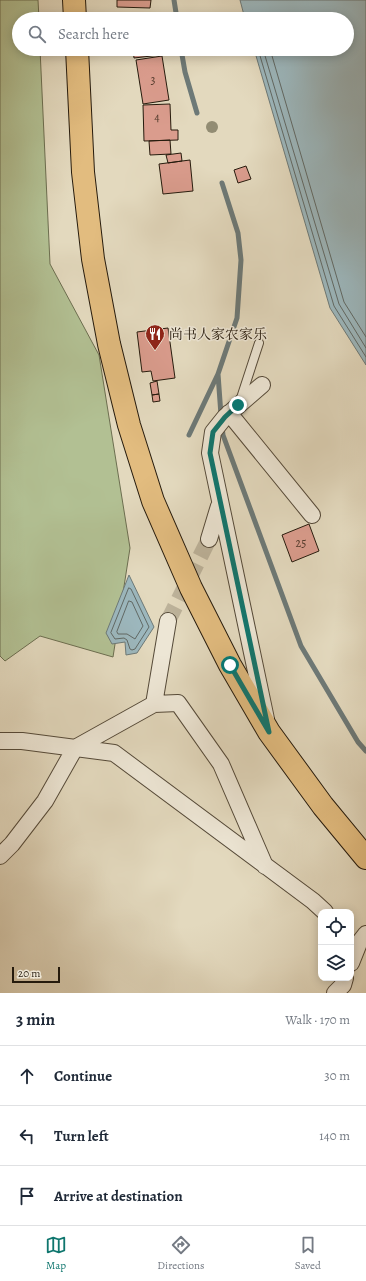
<!DOCTYPE html>
<meta charset="utf-8">
<style>
:root{--surface:#fff;--page:#f6f6f7;--text:#1f2937;--muted:#747a83;--line:#e0e1e3;--accent:#0f766e}
body{margin:0;font-family:Alegreya,"Noto Serif SC",serif;background:var(--page);color:var(--text)}
.controls{position:absolute;right:12px;bottom:12px;display:grid;overflow:hidden;border-radius:8px;box-shadow:0 2px 10px #0003}
.controls button{width:36px;height:36px;display:grid;place-items:center;padding:0;border:0;border-bottom:1px solid var(--line);background:var(--surface);color:var(--text);font:20px sans-serif}
.scale{position:absolute;left:12px;bottom:10px;width:48px;box-sizing:border-box;padding-left:4px;border:2px solid #261b0d;border-top:0;font-size:11px;line-height:14px;white-space:nowrap;color:#261b0d;-webkit-text-stroke:3px #ede6d5;paint-order:stroke}
.stop{position:absolute;width:12px;height:12px;margin:-9px;border:3px solid #0f766e;border-radius:50%;background:#fff}
.stop.end{background:#0f766e;border-color:#fff;box-shadow:0 1px 4px #0008}
.list{margin:0;padding:0;list-style:none}
h2{display:flex;justify-content:space-between;align-items:center;height:52px;margin:0;padding:0 16px;font-size:17px}
h2 small{font-size:13px;font-weight:400;color:var(--muted)}
.list li{display:grid;grid-template-columns:26px 1fr auto;gap:12px;align-items:center;box-sizing:border-box;height:60px;padding:0 16px;border-top:1px solid var(--line)}
.list b{display:block;font-size:15px;white-space:nowrap}
.list em{font-size:13px;font-style:normal;color:var(--muted)}
.icon{flex:none;width:22px;height:22px;fill:none;stroke:currentColor;stroke-width:2;stroke-linecap:round;stroke-linejoin:round}
.map{position:relative;flex:none;width:366px;height:993px;overflow:hidden}
.search{position:absolute;background:var(--surface);box-shadow:0 2px 10px #0003;left:12px;right:12px;top:12px;height:44px;display:flex;align-items:center;gap:10px;box-sizing:border-box;padding:0 14px;border-radius:22px;color:var(--muted);font-size:15px}
.sheet{height:232px;background:var(--surface)}
nav{display:flex;justify-content:space-around;align-items:center;box-sizing:border-box;height:56px;border-top:1px solid var(--line);background:var(--surface);font-size:11px;color:var(--muted)}
nav a{display:grid;justify-items:center;gap:2px}
nav .on{color:var(--accent)}
.map>svg:first-child{display:block}
</style>
<div class="map">
<svg width="366" height="993" viewBox="0 0 366 993">
<rect width="100%" height="100%" fill="#e3d9be"/>
<filter id="stains"><feTurbulence type="fractalNoise" baseFrequency=".005" numOctaves="4"/><feColorMatrix values="0 0 0 0 .2 0 0 0 0 .09 0 0 0 0 .02 0 0 0 .5 -.17"/></filter>
<radialGradient id="worn" r=".72"><stop offset=".6" stop-color="#630" stop-opacity="0"/><stop offset="1" stop-color="#630" stop-opacity=".3"/></radialGradient>
<path fill="#b2c093" stroke="#6c6e50" d="M0 0H38L39 19H19V49H40L50 264 99 355 130 548 113 657 40 636 5 661 0 656Z"/>
<path fill="#9cb7bd" stroke="#6d7977" d="M240 0H366V365L330 308 254 49H347V19H245Z
M129 575 154 627 137 653 126 655 125 642 112 644 106 633Z"/>
<g fill="none" stroke-linecap="round" stroke-linejoin="round">
<path stroke="#616965" stroke-width="1" d="M258 49 334 306 366 357
M263 49 339 304 366 348
M270 49 344 302 366 337
M129 588 131 589 149 627 135 649 132 650 130 649 127 640 124 638 115 639 111 633Z
M129 601 132 602 143 626 135 639 127 634H118L117 632Z"/>
<path stroke="#6d7977" stroke-width="5" d="M174 0 177 19
M181 49 185 72 197 113
M221 415 218 374 237 318 241 260 238 233 222 183
M222 427 223 435 301 646 358 742 366 751
M189 435 218 374"/>
</g>
<path fill="#da9c8d" stroke="#261b0d" d="M117 0H151L150 8 117 7Z
M156 15V19H130V18Z
M133 49H159L160 55 134 58Z
M162 56 169 100 143 104 136 60Z
M170 104 171 130H178V140L144 141 143 105Z
M170 140 171 154 150 155 149 141Z
M181 153 182 161 168 163 166 155Z
M190 160 193 191 163 194 159 164Z
M246 166 251 179 238 183 234 170Z
M168 328 175 378 153 381 151 371 142 372 137 332Z
M157 381 159 394 152 395 150 383Z
M159 394 160 401 153 402 152 395Z
M309 524 319 551 292 562 282 535Z"/>
<g fill="none" stroke-linecap="round" stroke-linejoin="round">
<path stroke="#bdb39b" stroke-width="16" stroke-dasharray="16 8" stroke-linecap="butt" d="M168 621 209 539"/>
<g stroke="#554a39" stroke-width="10">
<path id="lane" d="M240 401 259 343"/>
</g>
<g stroke="#554a39" stroke-width="18">
<path id="street" d="M262 385 225 417 213 432 210 453 266 719
M229 413 312 515
M209 539 219 506
M154 704 168 621
M0 741H22L114 753 313 901 325 912
M0 856 12 844 45 801 75 748 154 704 178 703 221 764 265 866
M351 963 359 943 366 934
M335 993 343 985 345 978"/>
</g>
<g stroke="#261b0d" stroke-width="24">
<path id="primary" d="M74 0 75 19
M77 49 83 172 93 259 109 344 129 425 153 501 191 588 230 665 269 732 323 806 366 858"/>
</g>
<use href="#lane" stroke="#ede6d5" stroke-width="8"/>
<use href="#street" stroke="#ede6d5" stroke-width="16"/>
<use href="#primary" stroke="#e2bc7f" stroke-width="22"/>
</g>
<circle fill="#928c73" cx="212" cy="127" r="6"/>
<g fill="none" stroke-linecap="round" stroke-linejoin="round">
<path stroke="#0f766e" stroke-width="5" d="M230 665 269 732 210 453 213 432 225 417 238 405"/>
</g>
<defs>
<g id="restaurant-pin" transform="scale(1)"><path d="M0 17L-7.5 6A9.5 9.5 0 1 1 7.5 6Z" fill="#8f2418" stroke="#ede6d5"/><path d="M-5-6h1v4h1v-4h1v4h1v-4h1v5L-1.5 .5V6h-2V.5L-5-1ZM5-6V6H3V1.5H1.5Q1.5-4 5-6Z" fill="#fff"/></g>
</defs>
<g fill-rule="evenodd">
<use href="#restaurant-pin" x="155" y="334"/>
</g>
<g text-anchor="middle" stroke-width="3" stroke-linejoin="round" paint-order="stroke">
<g font-size="12" fill="#533b2d">
<text x="153" y="84">3</text>
<text x="157" y="121">4</text>
<text x="301" y="547">25</text>
</g>
<g font-size="14" fill="#261b0d" stroke="#ede6d5" text-anchor="start">
<text x="169" y="339">尚书人家农家乐</text>
</g>
</g>
<rect width="100%" height="100%" filter="url(#stains)"/>
<rect width="100%" height="100%" fill="url(#worn)"/>
</svg>
<div class="controls">
<button><svg class="icon" aria-label="locate" viewBox="0 0 24 24"><circle cx="12" cy="12" r="6"/><path d="M12 2v4M12 18v4M2 12h4M18 12h4"/></svg></button>
<button><svg class="icon" aria-label="layers" viewBox="0 0 24 24"><path d="M12 4l9 5-9 5-9-5zM3 14l9 5 9-5"/></svg></button>
</div>
<div class="scale">20 m</div>
<div class="stop" style="left:230px;top:665px"></div>
<div class="stop end" style="left:238px;top:405px"></div>
<div class="search"><svg class="icon" aria-label="search" viewBox="0 0 24 24"><circle cx="10" cy="10" r="6"/><path d="M15 15l6 6"/></svg>Search here</div>
</div>
<section class="sheet">
<h2>3 min<small>Walk · 170 m</small></h2>
<ul class="list">
<li><svg class="icon" aria-label="ahead" viewBox="0 0 24 24"><path d="M12 20V5M6 11l6-6 6 6"/></svg><div><b>Continue</b></div><em>30 m</em></li>
<li><svg class="icon" aria-label="left" viewBox="0 0 24 24"><path d="M17 20v-9H6M10 6l-5 5 5 5"/></svg><div><b>Turn left</b></div><em>140 m</em></li>
<li><svg class="icon" aria-label="arrive" viewBox="0 0 24 24"><path d="M6 21V4h12l-3 4 3 4H6"/></svg><div><b>Arrive at destination</b></div></li>
</ul>
</section>
<nav>
<a class="on"><svg class="icon" aria-label="map" viewBox="0 0 24 24"><path d="M3 6l6-2 6 2 6-2v14l-6 2-6-2-6 2zM9 4v14M15 6v14"/></svg>Map</a>
<a><svg class="icon" aria-label="directions" viewBox="0 0 24 24"><path d="M12 3l9 9-9 9-9-9zM9 14v-3h6M13 9l2 2-2 2"/></svg>Directions</a>
<a><svg class="icon" aria-label="saved" viewBox="0 0 24 24"><path d="M7 4h10v16l-5-4-5 4z"/></svg>Saved</a>
</nav>
